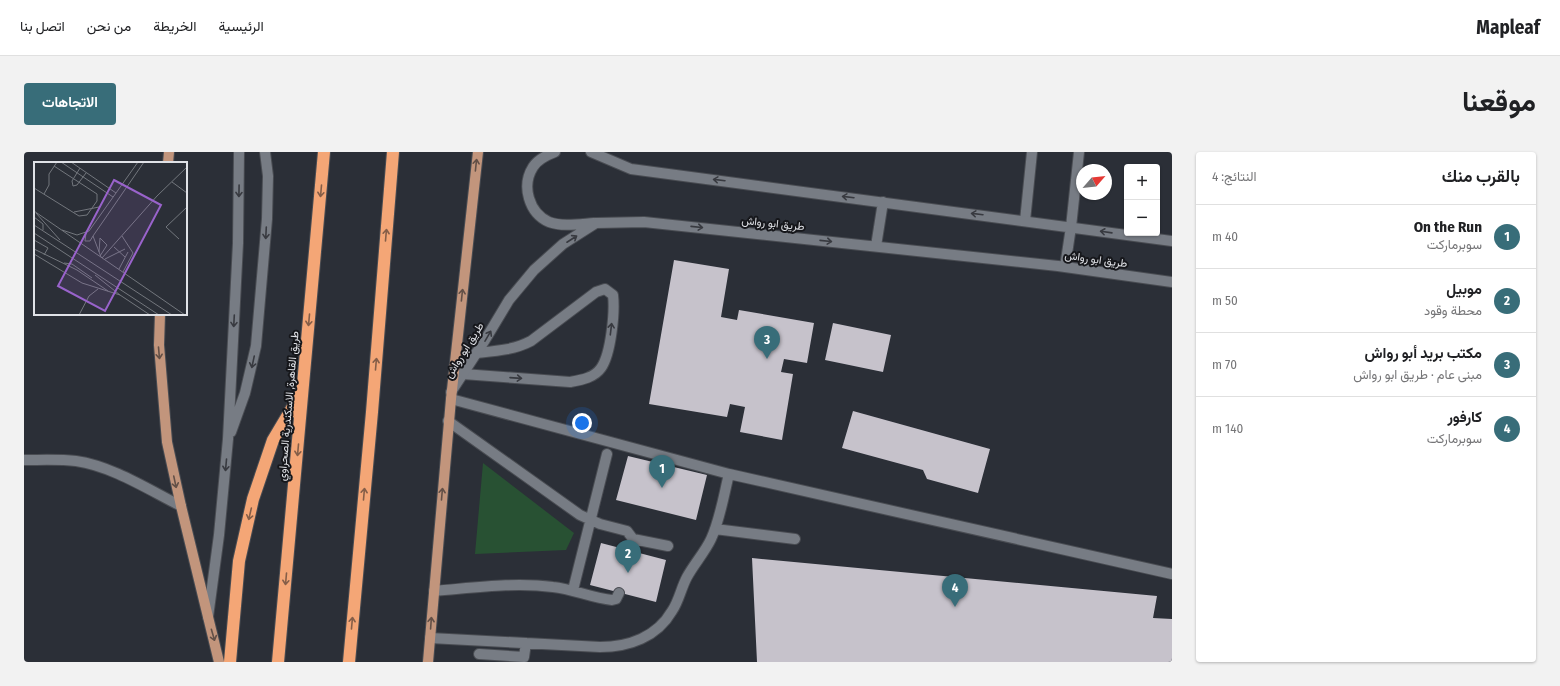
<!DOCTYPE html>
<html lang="ar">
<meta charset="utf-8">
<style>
:root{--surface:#fff;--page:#f2f2f2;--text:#202124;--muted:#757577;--line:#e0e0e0;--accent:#386d79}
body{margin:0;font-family:"Fira Sans Condensed",Vazirmatn,sans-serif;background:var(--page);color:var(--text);direction:rtl}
.controls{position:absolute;right:12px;top:12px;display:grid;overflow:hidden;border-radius:4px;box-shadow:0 1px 3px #0004}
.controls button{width:36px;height:36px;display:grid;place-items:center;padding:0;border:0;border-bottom:1px solid var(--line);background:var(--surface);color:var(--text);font:20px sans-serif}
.compass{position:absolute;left:1052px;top:12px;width:36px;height:36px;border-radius:50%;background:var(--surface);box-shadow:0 1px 3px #0004;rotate:62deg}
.you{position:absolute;left:558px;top:271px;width:14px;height:14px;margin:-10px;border:3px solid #fff;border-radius:50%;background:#1a73e8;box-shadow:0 0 0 6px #1a73e833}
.badge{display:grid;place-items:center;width:26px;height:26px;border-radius:50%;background:var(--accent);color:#fff;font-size:13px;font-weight:700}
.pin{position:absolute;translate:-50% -33px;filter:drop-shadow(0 1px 2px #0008)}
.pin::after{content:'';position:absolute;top:21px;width:14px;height:12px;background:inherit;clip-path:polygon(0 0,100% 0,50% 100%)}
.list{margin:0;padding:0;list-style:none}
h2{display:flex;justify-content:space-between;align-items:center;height:52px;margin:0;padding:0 16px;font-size:17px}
h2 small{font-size:13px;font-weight:400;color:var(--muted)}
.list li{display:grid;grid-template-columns:26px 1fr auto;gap:12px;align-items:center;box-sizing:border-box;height:64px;padding:0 16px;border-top:1px solid var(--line)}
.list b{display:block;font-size:15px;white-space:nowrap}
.list p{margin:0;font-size:13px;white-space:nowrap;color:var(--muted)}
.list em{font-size:13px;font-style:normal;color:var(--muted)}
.map{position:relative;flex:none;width:1148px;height:510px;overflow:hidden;direction:ltr;border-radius:4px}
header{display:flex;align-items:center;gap:24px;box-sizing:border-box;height:56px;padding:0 20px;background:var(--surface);border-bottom:1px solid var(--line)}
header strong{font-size:19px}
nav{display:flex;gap:22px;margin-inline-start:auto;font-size:14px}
.intro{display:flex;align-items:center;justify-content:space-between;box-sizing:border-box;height:96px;padding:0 24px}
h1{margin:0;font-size:28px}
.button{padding:10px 18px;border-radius:4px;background:var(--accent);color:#fff;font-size:14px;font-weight:700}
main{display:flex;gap:24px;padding:0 24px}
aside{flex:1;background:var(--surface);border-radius:4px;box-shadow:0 1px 3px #0004}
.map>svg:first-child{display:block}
</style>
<header>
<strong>Mapleaf</strong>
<nav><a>الرئيسية</a><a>الخريطة</a><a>من نحن</a><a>اتصل بنا</a></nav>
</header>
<div class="intro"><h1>موقعنا</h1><a class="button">الاتجاهات</a></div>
<main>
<aside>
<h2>بالقرب منك<small>النتائج: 4</small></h2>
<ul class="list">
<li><span class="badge">1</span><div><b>On the Run</b><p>سوبرماركت</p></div><em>40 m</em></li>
<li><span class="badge">2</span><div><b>موبيل</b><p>محطة وقود</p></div><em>50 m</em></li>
<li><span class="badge">3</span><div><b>مكتب بريد أبو رواش</b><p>مبنى عام · طريق ابو رواش</p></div><em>70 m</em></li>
<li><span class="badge">4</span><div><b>كارفور</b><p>سوبرماركت</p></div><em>140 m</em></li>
</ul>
</aside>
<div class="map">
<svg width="1148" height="510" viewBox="0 0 1148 510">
<rect width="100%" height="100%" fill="#2b2f37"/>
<path fill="#285133" d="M459 311 550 381 542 398 451 402Z"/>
<path fill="#c6c2cb" d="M650 108 705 117 697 165 713 168 715 158 790 171 783 211 760 207 757 220 769 222 758 288 716 280 721 255 706 252 703 265 625 252Z
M809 171 867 183 859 220 801 208Z
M829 259 966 297 954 341 903 327 899 318 818 296Z
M604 304 683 323 672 368 592 348Z
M577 391 642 408 632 450 566 433Z
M728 406 1133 444 1129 466 1148 467V510H733Z"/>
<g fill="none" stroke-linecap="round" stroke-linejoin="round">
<g stroke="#494c52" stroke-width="12">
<path id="service" d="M439 222 546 230C557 228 570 226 577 216 587 202 591 160 589 143L581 137 572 140 507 189C490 198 472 199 452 201
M427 247 705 322 1148 422
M424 269 556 363 576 372 603 379 609 387 607 399
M207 280 221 241 232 194 243 67 244 24 241 0
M691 377 771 387
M609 387 644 394
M549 438 583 302
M410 439C449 436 489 430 529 435 549 437 568 446 588 448L592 447 595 441
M184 465 195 383 204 287 214 91 215 0
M406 486 576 495C605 495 633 485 648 459 655 449 657 436 663 425 670 412 681 400 687 387 696 368 700 342 705 322
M455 502 500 505 502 491"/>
</g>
<g stroke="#494c52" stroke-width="12">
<path id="minor" d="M1001 69 1008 0
M1047 75 1055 0
M0 308C17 308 35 307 52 309 88 314 125 338 157 354"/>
</g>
<g stroke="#494c52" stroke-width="12">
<path id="secondary" d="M531 0C523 3 514 7 509 15 497 34 505 61 525 70 538 75 556 72 570 71
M567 0 607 17 1148 89
M852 94 859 50
M1041 115 1047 75
M427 240 461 188 485 148 510 118 539 92 572 71 620 70 1034 114 1148 130"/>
</g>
<g stroke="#494c52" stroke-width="12">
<path id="primary" d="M144 11 145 0
M136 162 135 193 143 290 157 354 195 510
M404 510 427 247 454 0"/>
</g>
<g stroke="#494c52" stroke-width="14">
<path id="motorway" d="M206 510 215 409 229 347 249 288 277 241
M254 510 300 0
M325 510 348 260 369 0"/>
</g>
<use href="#service" stroke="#777c84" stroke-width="10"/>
<use href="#minor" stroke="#777c84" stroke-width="10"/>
<use href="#secondary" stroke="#777c84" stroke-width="10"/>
<use href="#primary" stroke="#c2957c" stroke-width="10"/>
<use href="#motorway" stroke="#f4a676" stroke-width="12"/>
</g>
<defs><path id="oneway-shaft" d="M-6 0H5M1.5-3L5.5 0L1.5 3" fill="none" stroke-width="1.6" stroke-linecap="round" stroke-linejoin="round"/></defs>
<g stroke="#635047">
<use href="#oneway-shaft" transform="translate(452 13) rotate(-84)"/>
<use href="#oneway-shaft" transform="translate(438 143) rotate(-84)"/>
<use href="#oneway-shaft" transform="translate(135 201) rotate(85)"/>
<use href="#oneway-shaft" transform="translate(151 330) rotate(78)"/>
<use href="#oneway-shaft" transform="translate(418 342) rotate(-85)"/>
<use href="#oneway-shaft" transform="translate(407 471) rotate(-86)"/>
<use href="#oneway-shaft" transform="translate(189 483) rotate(74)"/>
</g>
<g stroke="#383a40">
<use href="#oneway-shaft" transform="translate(695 28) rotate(-173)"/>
<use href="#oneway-shaft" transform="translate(215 39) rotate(91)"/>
<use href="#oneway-shaft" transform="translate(824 45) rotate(-173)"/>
<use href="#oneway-shaft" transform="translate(953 62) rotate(-173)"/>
<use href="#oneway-shaft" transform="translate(673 75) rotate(6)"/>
<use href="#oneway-shaft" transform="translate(1082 80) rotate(-172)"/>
<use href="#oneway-shaft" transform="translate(242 81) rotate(93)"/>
<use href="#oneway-shaft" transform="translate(548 87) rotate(-33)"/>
<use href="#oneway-shaft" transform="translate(802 89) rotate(6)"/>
<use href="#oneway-shaft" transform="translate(210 169) rotate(93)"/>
<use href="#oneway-shaft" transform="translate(587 177) rotate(-83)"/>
<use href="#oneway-shaft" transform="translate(464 184) rotate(-60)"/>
<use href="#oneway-shaft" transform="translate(229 210) rotate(102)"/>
<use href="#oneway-shaft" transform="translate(492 226) rotate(4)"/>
<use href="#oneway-shaft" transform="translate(202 313) rotate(95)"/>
</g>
<g stroke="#855e48">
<use href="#oneway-shaft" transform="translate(297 39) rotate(95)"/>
<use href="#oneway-shaft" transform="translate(362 83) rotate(-85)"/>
<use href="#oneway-shaft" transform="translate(285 168) rotate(95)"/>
<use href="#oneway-shaft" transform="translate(352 212) rotate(-85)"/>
<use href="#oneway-shaft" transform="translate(274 298) rotate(95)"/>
<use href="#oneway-shaft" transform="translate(340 342) rotate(-85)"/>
<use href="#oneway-shaft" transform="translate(226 362) rotate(103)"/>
<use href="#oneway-shaft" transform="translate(262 427) rotate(95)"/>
<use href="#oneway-shaft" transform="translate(328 471) rotate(-85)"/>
</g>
<g text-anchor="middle" stroke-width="4" stroke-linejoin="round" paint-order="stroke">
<g font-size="11" fill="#e0e2e7" stroke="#16171b">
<text transform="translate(749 71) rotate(6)" y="4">طريق ابو رواش</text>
<text transform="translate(1072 107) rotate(8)" y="4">طريق ابو رواش</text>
<text transform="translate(440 198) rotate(-58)" y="4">طريق ابو رواش</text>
<text transform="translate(264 254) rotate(-85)" y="4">طريق القاهرة, الاسكندرية الصحراوي</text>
</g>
</g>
<g transform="translate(10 10)">
<rect width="153" height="153" fill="#2b2f37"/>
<path fill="none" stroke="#73777d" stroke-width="1" d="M27 0 79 35M37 0 82 31M46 6 38 19 39 24 43 23 52 11M138 20 153 31M0 26 45 54 53 53 63 39V32L20 4M10 32 15 23V12L23 0M0 49 151 153M40 50 65 45M2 51 26 78M0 55 9 62V68M0 63 138 153M28 68 43 73 55 69 104 0M0 71 125 153M52 71 51 79H56L59 74M88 74 99 91 89 110M145 77 132 65 153 45M0 78 14 86 10 93M80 85 91 95M0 87 43 108 74 129M65 90 66 76 73 83 66 94M0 92 48 121 86 133 116 153M67 95 59 74 110 0M68 96 123 34 153 5M71 97 91 87M30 101 38 102 58 116M85 107 94 90M61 113 86 133M45 153 55 134 64 127"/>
<path fill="#9963cb" fill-opacity="0.15" stroke="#9963cb" stroke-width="2" d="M80 18 127 43 71 149 24 124Z"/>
<rect width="153" height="153" fill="none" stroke="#e0e2e7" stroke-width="2"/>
</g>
</svg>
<div class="controls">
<button>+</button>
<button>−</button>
</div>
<svg class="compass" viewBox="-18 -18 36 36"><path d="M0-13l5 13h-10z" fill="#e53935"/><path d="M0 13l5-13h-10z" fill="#757577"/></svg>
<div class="you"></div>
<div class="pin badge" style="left:638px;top:336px">1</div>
<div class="pin badge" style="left:604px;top:421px">2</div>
<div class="pin badge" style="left:743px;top:207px">3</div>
<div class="pin badge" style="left:931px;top:455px">4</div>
</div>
</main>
